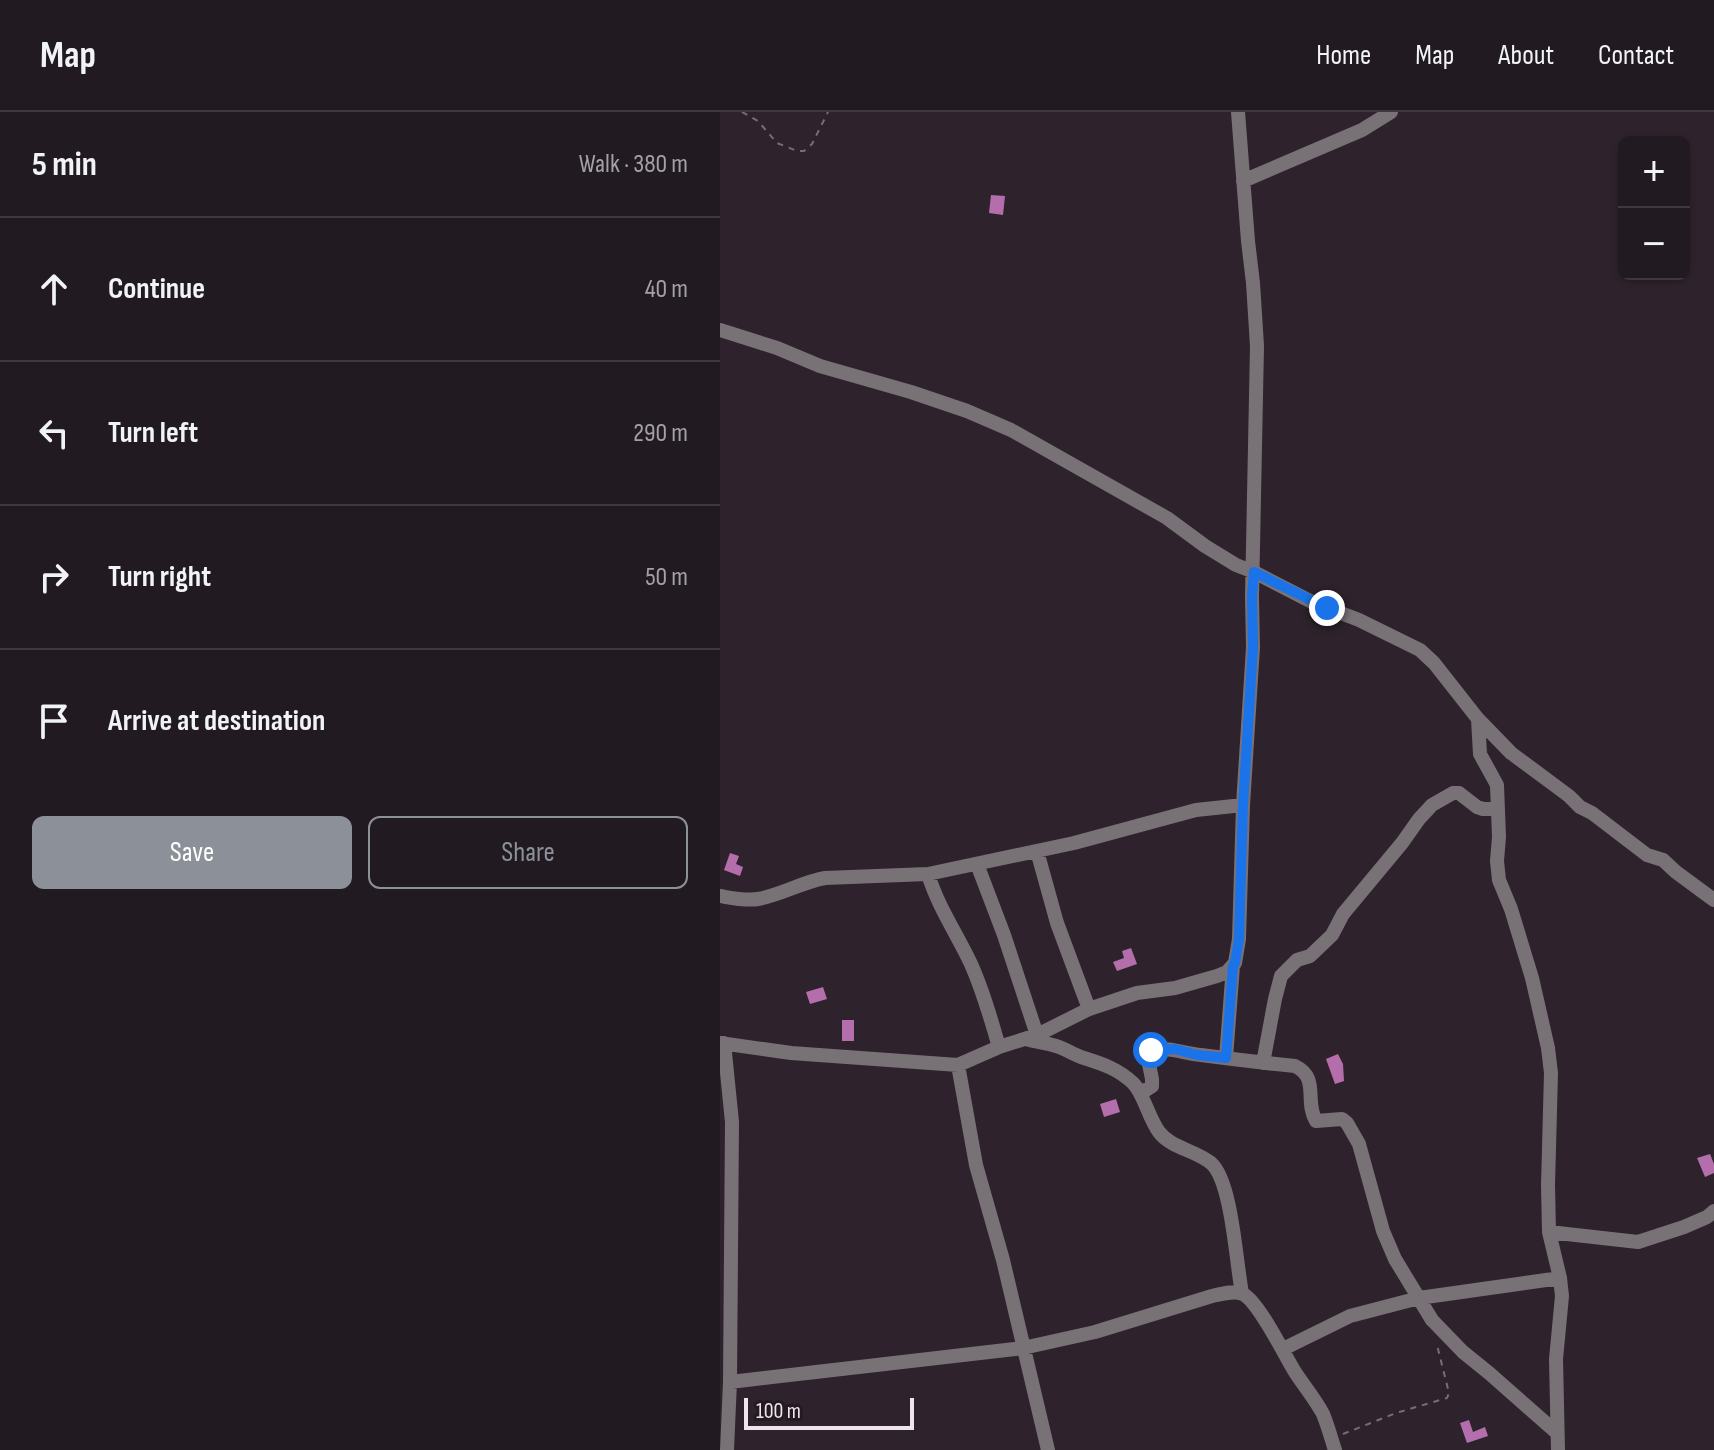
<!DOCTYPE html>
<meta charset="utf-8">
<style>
:root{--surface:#221a21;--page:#2e272e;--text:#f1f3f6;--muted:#a2a1a5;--line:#3f383f;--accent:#8c9099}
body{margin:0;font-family:"Sofia Sans Condensed",sans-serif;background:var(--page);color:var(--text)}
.controls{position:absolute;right:24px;top:24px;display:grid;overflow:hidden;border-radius:12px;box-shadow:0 2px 6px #0004}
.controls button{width:72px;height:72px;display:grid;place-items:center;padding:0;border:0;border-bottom:2px solid var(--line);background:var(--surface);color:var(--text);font:40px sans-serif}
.scale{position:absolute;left:24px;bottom:20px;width:170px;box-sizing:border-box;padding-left:8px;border:4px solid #eee6ed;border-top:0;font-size:22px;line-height:28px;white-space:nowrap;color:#eee6ed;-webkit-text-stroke:6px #241a22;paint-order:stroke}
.stop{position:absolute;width:24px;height:24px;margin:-18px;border:6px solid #1a73e8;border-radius:50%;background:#fff}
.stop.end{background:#1a73e8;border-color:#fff;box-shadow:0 2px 8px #0008}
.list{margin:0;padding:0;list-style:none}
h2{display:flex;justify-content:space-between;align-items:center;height:104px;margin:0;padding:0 32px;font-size:34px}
h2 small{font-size:26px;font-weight:400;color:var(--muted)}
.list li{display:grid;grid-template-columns:52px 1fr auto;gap:24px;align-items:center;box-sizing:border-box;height:144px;padding:0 32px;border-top:2px solid var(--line)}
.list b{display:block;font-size:30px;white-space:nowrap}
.list em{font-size:26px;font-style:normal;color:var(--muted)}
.actions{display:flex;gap:16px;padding:24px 32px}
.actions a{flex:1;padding:18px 0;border:2px solid var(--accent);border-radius:12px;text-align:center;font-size:28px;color:var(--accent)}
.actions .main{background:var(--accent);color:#fff}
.icon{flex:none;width:44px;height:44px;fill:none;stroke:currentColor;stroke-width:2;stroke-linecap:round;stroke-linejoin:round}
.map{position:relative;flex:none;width:994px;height:1338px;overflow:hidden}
header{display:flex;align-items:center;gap:48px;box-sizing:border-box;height:112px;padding:0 40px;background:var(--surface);border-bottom:2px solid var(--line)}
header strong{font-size:38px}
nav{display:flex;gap:44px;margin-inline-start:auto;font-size:28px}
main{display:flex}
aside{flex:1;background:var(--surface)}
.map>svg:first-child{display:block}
</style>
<header>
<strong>Map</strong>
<nav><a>Home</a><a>Map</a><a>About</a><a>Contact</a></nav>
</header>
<main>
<aside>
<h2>5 min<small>Walk · 380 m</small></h2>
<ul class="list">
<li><svg class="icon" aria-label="ahead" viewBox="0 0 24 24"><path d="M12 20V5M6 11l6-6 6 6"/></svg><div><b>Continue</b></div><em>40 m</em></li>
<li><svg class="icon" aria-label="left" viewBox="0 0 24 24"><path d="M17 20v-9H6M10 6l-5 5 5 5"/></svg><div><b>Turn left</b></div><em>290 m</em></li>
<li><svg class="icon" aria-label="right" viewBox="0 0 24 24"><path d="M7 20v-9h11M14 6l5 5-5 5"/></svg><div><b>Turn right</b></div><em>50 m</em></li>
<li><svg class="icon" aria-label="arrive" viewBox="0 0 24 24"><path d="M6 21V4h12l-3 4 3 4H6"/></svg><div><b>Arrive at destination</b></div></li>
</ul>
<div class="actions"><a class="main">Save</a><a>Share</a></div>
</aside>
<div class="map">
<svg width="994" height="1338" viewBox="0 0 994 1338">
<rect width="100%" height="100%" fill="#2e232c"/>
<path fill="#b46eac" d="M271 83 285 84 283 103 269 101Z
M10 741 19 744 16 752 23 755 20 764 4 758Z
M411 836 417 852 397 859 393 850 404 846 402 839Z
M103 875 107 887 90 892 86 880Z
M122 908H134V929H122Z
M618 942 623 952 624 969 615 972 606 947Z
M396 987 400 1000 384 1005 380 992Z
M990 1042 994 1052V1061L985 1065 977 1046Z
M749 1308 753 1320 765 1315 768 1324 747 1331 740 1311Z"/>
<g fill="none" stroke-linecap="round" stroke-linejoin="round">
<path stroke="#776d76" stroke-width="2" stroke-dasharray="6 6" stroke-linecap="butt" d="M22 0 38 9 57 31 77 39H84L92 32 108 0
M623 1322 676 1301 727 1286 729 1281 717 1233"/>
<path stroke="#787277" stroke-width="14" d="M523 69 642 18 671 0
M0 218 57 236 100 254 191 280 247 299 291 318 447 406 485 434 516 453 534 460 592 490 639 508 700 538 714 551 758 607 791 641 849 684 860 695 872 701 927 743 943 748 956 760 994 788
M758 607 760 642 777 673 779 725 777 749 779 768 791 797 812 866 828 936 831 961 828 1073 829 1120 840 1166 842 1184 836 1247 838 1338
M317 739 337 811 369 897
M257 752 284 823 317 923
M208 762C218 795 237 822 251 852 263 879 271 907 279 935
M0 784C12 786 26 789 38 787 61 783 82 770 105 766L208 762 354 731 476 698 523 693
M306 927C316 930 327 931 336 934 346 937 354 943 364 946 383 952 398 957 413 971 424 982 428 1005 439 1020 451 1036 475 1038 491 1051 512 1069 516 1151 522 1181
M0 931 71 941 238 953 279 935 317 923 369 897 417 881 455 876 497 864 507 860 515 851 519 827 523 693 533 535 532 485 537 234 533 171 528 129 518 0
M4 931 12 1010 10 1270 7 1338
M506 946 513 854
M543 951 555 887 561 864 577 848 590 844 612 823 623 802 682 731 699 707 712 693 733 681H739L757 695 763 697H778
M238 953 256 1053 283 1148 328 1338
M421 981 432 974V967L427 942 431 938C451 935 462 941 481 943 512 947 544 951 575 954 600 966 584 989 596 1009L622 1007 627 1011 639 1032 663 1119 675 1147 712 1208 743 1240 769 1261 836 1320
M829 1120 918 1130 964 1115 987 1105 994 1099
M563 1237 630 1204 699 1186 840 1166
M10 1270 303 1236 375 1220 492 1184C501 1182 514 1178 523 1182 539 1190 565 1244 575 1260 584 1274 595 1287 603 1302 608 1314 611 1326 615 1338"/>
</g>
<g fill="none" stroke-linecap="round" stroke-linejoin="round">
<path stroke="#1a73e8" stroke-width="10" d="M431 938 455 937 477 943 506 946 513 854 515 851 519 827 523 693 533 535 532 485 534 460 607 496"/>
</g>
</svg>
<div class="controls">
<button>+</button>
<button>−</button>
</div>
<div class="scale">100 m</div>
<div class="stop" style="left:431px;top:938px"></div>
<div class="stop end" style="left:607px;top:496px"></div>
</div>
</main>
